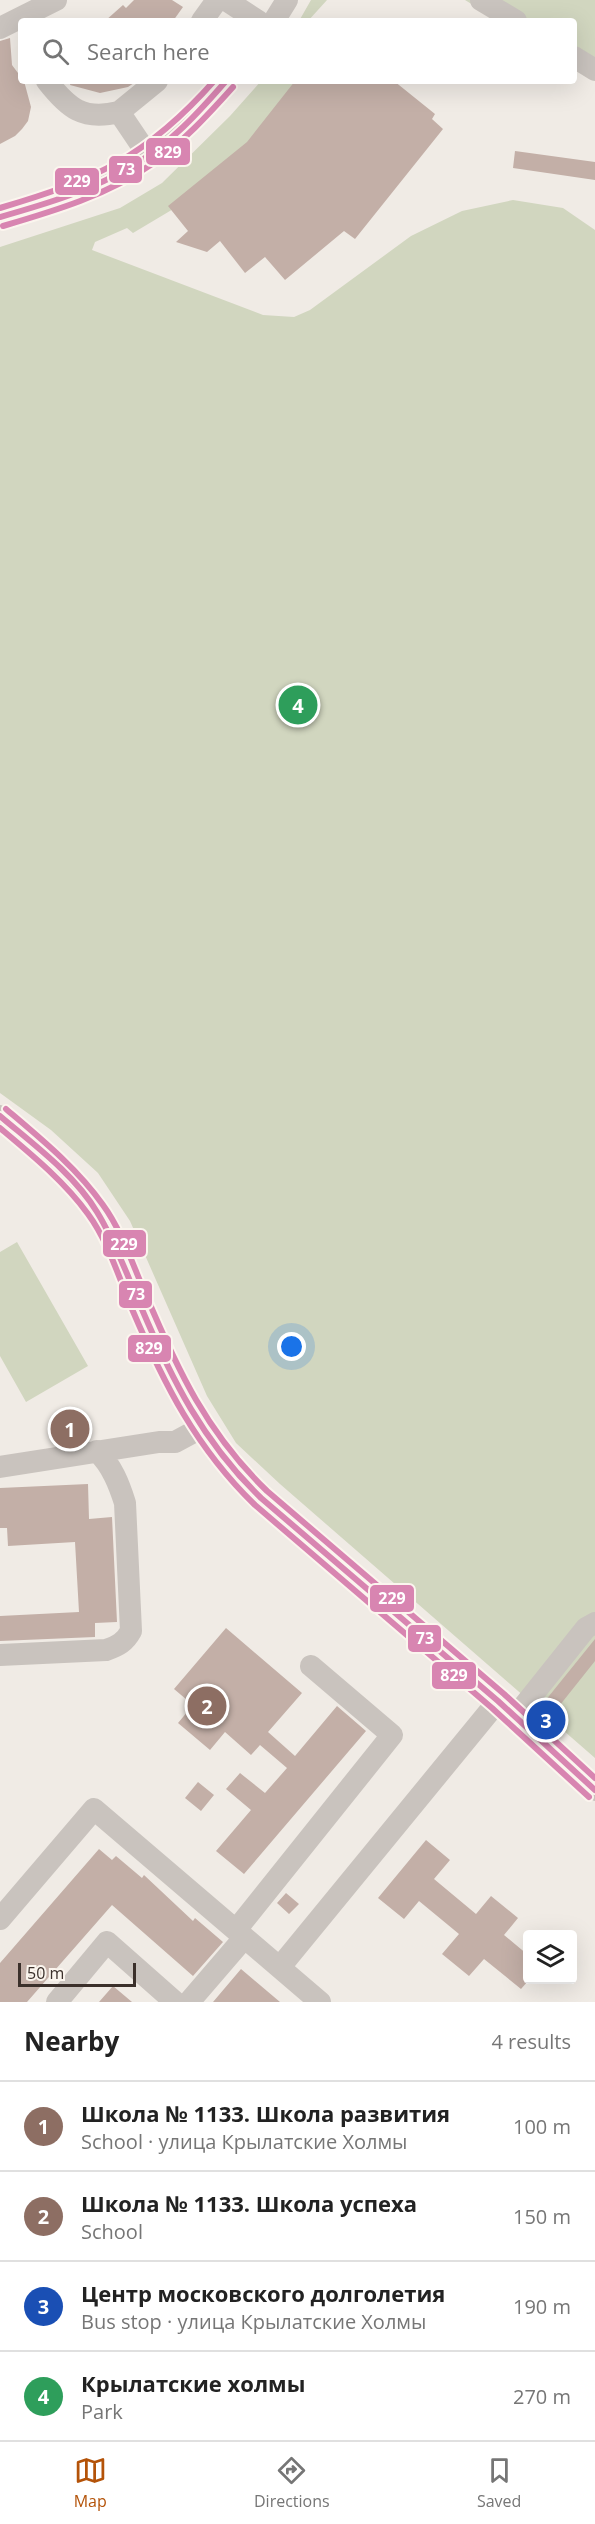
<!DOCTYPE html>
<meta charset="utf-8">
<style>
:root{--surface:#fff;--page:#f2f2f2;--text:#222;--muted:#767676;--line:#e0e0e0;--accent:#b45309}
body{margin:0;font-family:"Open Sans",sans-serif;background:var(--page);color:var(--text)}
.controls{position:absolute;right:18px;bottom:18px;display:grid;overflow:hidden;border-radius:6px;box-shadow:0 6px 24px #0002}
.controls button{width:54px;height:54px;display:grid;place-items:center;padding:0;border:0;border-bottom:2px solid var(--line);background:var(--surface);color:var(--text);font:30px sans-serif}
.scale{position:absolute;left:18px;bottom:15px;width:118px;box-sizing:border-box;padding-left:6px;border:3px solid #3b302b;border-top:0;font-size:16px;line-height:21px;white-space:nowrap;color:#3b302b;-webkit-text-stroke:4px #fbf5ee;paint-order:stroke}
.you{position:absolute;left:292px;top:1347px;width:21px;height:21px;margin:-15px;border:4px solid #fff;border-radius:50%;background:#1a73e8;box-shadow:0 0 0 9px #1a73e833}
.badge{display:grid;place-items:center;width:39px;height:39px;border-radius:50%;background:var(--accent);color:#fff;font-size:20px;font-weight:700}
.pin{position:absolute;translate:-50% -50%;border:3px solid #fff;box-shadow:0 2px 6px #0006}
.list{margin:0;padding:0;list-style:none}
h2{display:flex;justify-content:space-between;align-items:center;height:78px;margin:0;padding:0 24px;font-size:26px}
h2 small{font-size:20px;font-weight:400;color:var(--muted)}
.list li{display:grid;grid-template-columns:39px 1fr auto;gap:18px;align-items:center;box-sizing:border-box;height:90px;padding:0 24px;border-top:2px solid var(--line)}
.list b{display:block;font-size:22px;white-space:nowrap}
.list p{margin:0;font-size:20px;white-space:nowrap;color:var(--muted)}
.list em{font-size:20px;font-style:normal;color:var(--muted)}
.icon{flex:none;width:33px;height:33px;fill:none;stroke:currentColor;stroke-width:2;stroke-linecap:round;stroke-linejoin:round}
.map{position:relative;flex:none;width:595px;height:2002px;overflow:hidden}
.search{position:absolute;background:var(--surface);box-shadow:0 6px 24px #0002;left:18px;right:18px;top:18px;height:66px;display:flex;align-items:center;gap:15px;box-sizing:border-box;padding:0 21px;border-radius:6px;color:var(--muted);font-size:22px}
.sheet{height:438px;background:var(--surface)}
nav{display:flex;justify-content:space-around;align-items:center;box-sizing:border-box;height:84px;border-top:2px solid var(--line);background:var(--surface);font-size:16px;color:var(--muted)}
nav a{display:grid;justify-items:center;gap:3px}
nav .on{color:var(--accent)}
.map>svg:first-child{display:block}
</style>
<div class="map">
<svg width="595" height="2002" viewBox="0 0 595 2002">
<rect width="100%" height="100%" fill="#f0ebe5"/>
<path fill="#d1d6bf" d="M311 0H327L308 21H299Z
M465 0H595V80L574 67V21H499Z
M261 81H303L245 149 190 199 133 233 127 228 95 242 92 250 263 315 294 317 310 310 411 236 462 211 513 200 563 208 595 230V1758L280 1484 236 1443 207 1396 130 1221 98 1173 51 1130 0 1093V247L120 208 162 183 230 116Z
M17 1242 88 1366 26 1402 0 1356V1252Z"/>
<path fill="#c3afa7" d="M134 0H172L183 7 173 21H105L123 5 126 8Z
M10 38 12 65 21 77V81H24L31 107 28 121 22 129 15 136 0 144V41Z
M71 81H133L134 83 128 87 100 93 70 85Z
M295 81H394L435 114 432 119 443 129 355 239 344 231 285 280 265 257 245 273 220 241 207 252 176 242 188 231 168 206 247 142Z
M515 151 595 162V180L513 168Z
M88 1484 89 1519 112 1517 117 1622 95 1623V1637L0 1641V1616L79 1612 75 1542 8 1546 7 1528H0V1488Z
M226 1628 302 1693 268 1732 295 1756 337 1706 366 1731 244 1874 216 1851 251 1810 226 1789 240 1773 265 1793 287 1768 260 1745 251 1755 225 1732 210 1750 178 1723 193 1705 174 1689Z
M595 1639V1661L556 1710 545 1701Z
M198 1782 214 1795 201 1811 185 1798Z
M426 1840 450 1860 434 1879 476 1914 491 1896 518 1918 504 1935 528 1955V1981L521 1989 484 1959 469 1976 442 1954 459 1934 419 1901 404 1919 378 1898Z
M99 1849 112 1860 116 1856 142 1878 144 1875 193 1921 195 1918 223 1942 193 1976 112 1905 27 2002H0V1963Z
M286 1893 299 1904 289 1914 277 1903Z
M241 1969 280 2002H213Z
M113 1986 132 2002H99Z"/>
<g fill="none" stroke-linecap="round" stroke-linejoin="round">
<path stroke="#c9c3be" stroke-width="22" d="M226 0 258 21
M481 0 516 21
M202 21 217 0
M274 21 287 0
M0 28 56 0
M574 57 595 70
M47 81C68 108 83 121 119 112
M148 155 119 112 157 81
M0 217C45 204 93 189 134 165 170 143 199 112 226 81
M0 1116C35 1146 69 1174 97 1211 134 1281 159 1363 202 1429 218 1455 239 1477 261 1498L498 1701 595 1790
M0 1467 159 1442H175L201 1428
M0 1655 106 1650C118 1646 125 1642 131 1631L125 1503C119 1484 112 1466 97 1451
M515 1717 586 1628 595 1623
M0 1919 94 1809 320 2002
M236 1930 392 1735 311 1666
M280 1967 498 1701
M57 2002 107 1942 175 2002
M189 2002 244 1938"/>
<g stroke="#fbf5ee" stroke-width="10">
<path id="bus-1" d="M0 217C46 204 93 190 134 165 170 144 199 112 226 81
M0 1116C33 1144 74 1174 97 1212 115 1241 127 1275 141 1307 172 1380 203 1442 261 1498L498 1701 595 1790"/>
</g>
<g stroke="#fbf5ee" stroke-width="10">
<path id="bus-2" d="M3 226C54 211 108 195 152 164 183 142 208 115 233 87
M0 1128C31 1154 64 1181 88 1214 108 1241 119 1278 132 1309 164 1384 196 1448 255 1505L492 1708 589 1797"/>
</g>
<g stroke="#fbf5ee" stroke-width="10">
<path id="bus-3" d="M0 208C95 180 147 157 214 81
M6 1109C40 1138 77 1168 103 1205 122 1231 133 1266 146 1295 178 1371 207 1433 267 1491L504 1694 595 1778"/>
</g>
<use href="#bus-1" stroke="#d885b1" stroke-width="6"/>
<use href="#bus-2" stroke="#d885b1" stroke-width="6"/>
<use href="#bus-3" stroke="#d885b1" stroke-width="6"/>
</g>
<g stroke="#fbf5ee" stroke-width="2">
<rect x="145" y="137" width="46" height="29" rx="6" fill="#d885b1"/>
<rect x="108" y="155" width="35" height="29" rx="6" fill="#d885b1"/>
<rect x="54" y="167" width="46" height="29" rx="6" fill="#d885b1"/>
<rect x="102" y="1229" width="45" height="29" rx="6" fill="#d885b1"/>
<rect x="118" y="1280" width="35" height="29" rx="6" fill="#d885b1"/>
<rect x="127" y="1334" width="45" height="29" rx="6" fill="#d885b1"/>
<rect x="369" y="1584" width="46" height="29" rx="6" fill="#d885b1"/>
<rect x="407" y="1624" width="35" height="29" rx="6" fill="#d885b1"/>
<rect x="431" y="1661" width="46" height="29" rx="6" fill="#d885b1"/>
</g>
<g font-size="16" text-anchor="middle" font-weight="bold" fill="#fff">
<text x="168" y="158">829</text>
<text x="126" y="175">73</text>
<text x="77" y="187">229</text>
<text x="124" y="1250">229</text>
<text x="136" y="1300">73</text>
<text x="149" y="1354">829</text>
<text x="392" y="1604">229</text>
<text x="425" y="1644">73</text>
<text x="454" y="1681">829</text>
</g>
</svg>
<div class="controls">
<button><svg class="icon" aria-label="layers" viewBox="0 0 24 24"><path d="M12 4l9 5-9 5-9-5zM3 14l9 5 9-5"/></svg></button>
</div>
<div class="scale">50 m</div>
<div class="you"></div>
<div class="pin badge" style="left:70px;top:1429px;background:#8d6e63">1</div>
<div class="pin badge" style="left:207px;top:1706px;background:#8d6e63">2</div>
<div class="pin badge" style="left:546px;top:1720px;background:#1a4fb4">3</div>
<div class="pin badge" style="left:298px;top:705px;background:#2e9e5b">4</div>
<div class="search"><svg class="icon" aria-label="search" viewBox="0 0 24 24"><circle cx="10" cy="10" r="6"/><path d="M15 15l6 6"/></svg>Search here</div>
</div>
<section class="sheet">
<h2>Nearby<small>4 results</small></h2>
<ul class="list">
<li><span class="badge" style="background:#8d6e63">1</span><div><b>Школа № 1133. Школа развития</b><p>School · улица Крылатские Холмы</p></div><em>100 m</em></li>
<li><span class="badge" style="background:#8d6e63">2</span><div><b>Школа № 1133. Школа успеха</b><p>School</p></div><em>150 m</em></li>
<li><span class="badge" style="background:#1a4fb4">3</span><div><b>Центр московского долголетия</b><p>Bus stop · улица Крылатские Холмы</p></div><em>190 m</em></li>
<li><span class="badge" style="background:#2e9e5b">4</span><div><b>Крылатские холмы</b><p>Park</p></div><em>270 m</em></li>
</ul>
</section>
<nav>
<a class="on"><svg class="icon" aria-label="map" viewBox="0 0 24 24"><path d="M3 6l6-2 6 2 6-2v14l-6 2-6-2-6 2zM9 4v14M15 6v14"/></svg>Map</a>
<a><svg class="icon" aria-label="directions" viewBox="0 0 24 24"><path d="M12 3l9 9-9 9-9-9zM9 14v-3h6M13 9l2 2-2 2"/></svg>Directions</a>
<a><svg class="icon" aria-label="saved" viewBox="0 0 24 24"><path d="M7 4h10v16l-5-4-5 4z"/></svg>Saved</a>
</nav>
